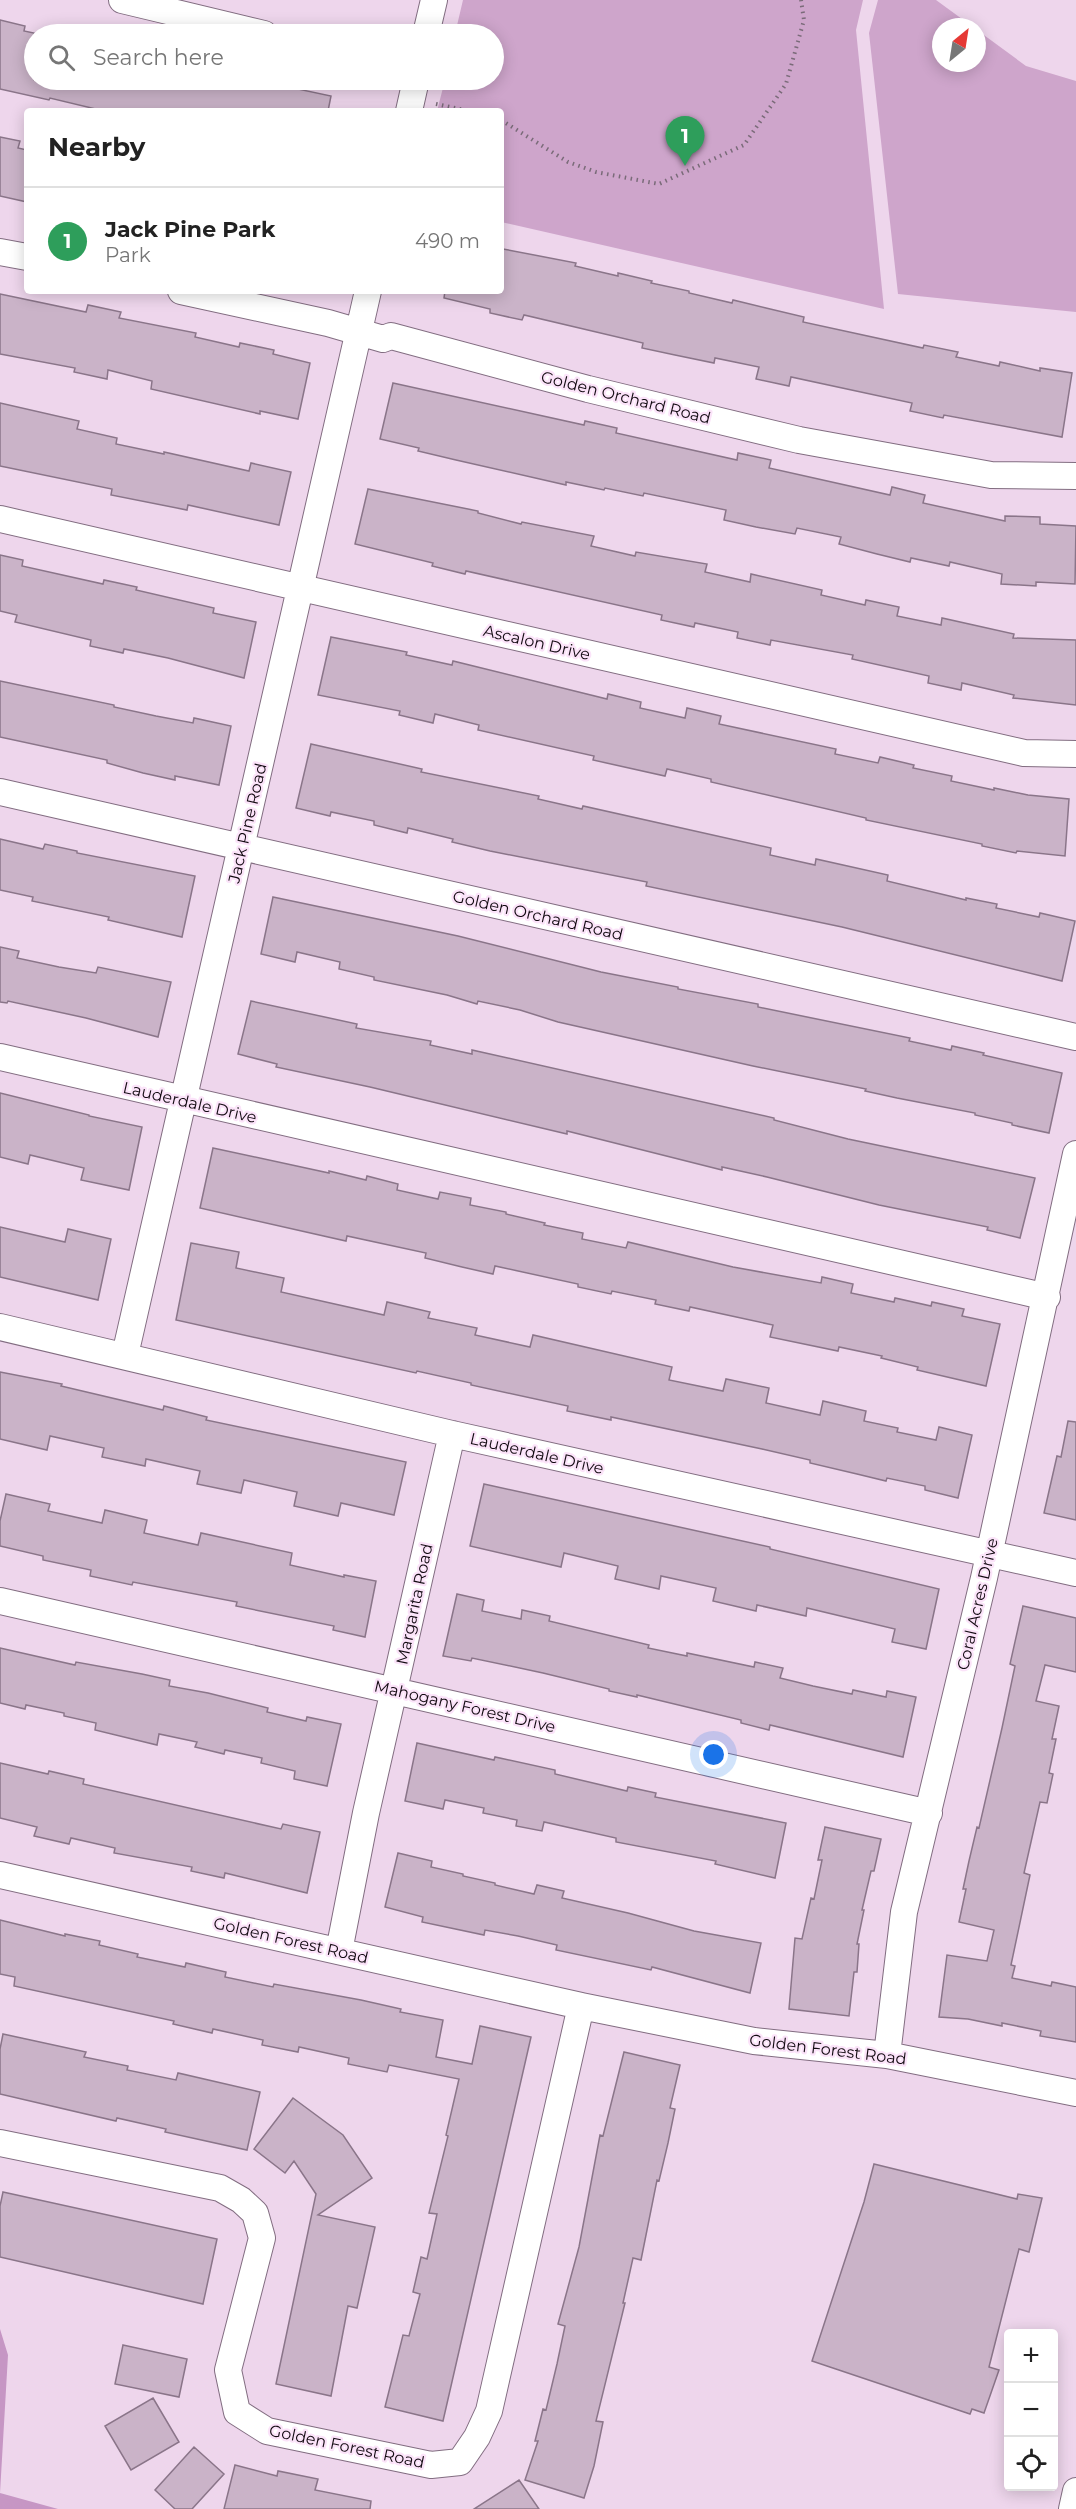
<!DOCTYPE html>
<meta charset="utf-8">
<style>
:root{--surface:#fff;--page:#f2f2f2;--text:#222;--muted:#767676;--line:#e0e0e0;--accent:#1a73e8}
body{margin:0;font-family:Montserrat,sans-serif;background:var(--page);color:var(--text)}
.controls{position:absolute;right:18px;bottom:18px;display:grid;overflow:hidden;border-radius:6px;box-shadow:0 3px 15px #0003}
.controls button{width:54px;height:54px;display:grid;place-items:center;padding:0;border:0;border-bottom:2px solid var(--line);background:var(--surface);color:var(--text);font:30px sans-serif}
.compass{position:absolute;left:932px;top:18px;width:54px;height:54px;border-radius:50%;background:var(--surface);box-shadow:0 3px 15px #0003;rotate:30deg}
.you{position:absolute;left:714px;top:1755px;width:21px;height:21px;margin:-15px;border:4px solid #fff;border-radius:50%;background:#1a73e8;box-shadow:0 0 0 9px #1a73e833}
.badge{display:grid;place-items:center;width:39px;height:39px;border-radius:50%;background:var(--accent);color:#fff;font-size:20px;font-weight:700}
.pin{position:absolute;translate:-50% -50px;filter:drop-shadow(0 2px 3px #0008)}
.pin::after{content:'';position:absolute;top:32px;width:21px;height:18px;background:inherit;clip-path:polygon(0 0,100% 0,50% 100%)}
.list{margin:0;padding:0;list-style:none}
h2{display:flex;justify-content:space-between;align-items:center;height:78px;margin:0;padding:0 24px;font-size:26px}
h2 small{font-size:20px;font-weight:400;color:var(--muted)}
.list li{display:grid;grid-template-columns:39px 1fr auto;gap:18px;align-items:center;box-sizing:border-box;height:108px;padding:0 24px;border-top:2px solid var(--line)}
.list b{display:block;font-size:22px;white-space:nowrap}
.list p{margin:0;font-size:20px;white-space:nowrap;color:var(--muted)}
.list em{font-size:20px;font-style:normal;color:var(--muted)}
.icon{flex:none;width:33px;height:33px;fill:none;stroke:currentColor;stroke-width:2;stroke-linecap:round;stroke-linejoin:round}
.map{position:relative;flex:none;width:1076px;height:2509px;overflow:hidden}
.search{position:absolute;background:var(--surface);box-shadow:0 3px 15px #0003;left:24px;top:24px;width:480px;height:66px;display:flex;align-items:center;gap:15px;box-sizing:border-box;padding:0 21px;border-radius:33px;color:var(--muted);font-size:22px}
.panel{position:absolute;background:var(--surface);box-shadow:0 3px 15px #0003;left:24px;top:108px;width:480px;height:186px;border-radius:6px}
.map>svg:first-child{display:block}
</style>
<div class="map">
<svg width="1076" height="2509" viewBox="0 0 1076 2509">
<rect width="100%" height="100%" fill="#eed6ec"/>
<path fill="#cea5cb" d="M463 0H863L856 30 884 309 501 222V111H437L445 80H494V34H455Z
M878 0H936L973 27H941V63H977V30L1026 66 1076 81V312L898 294 869 33Z"/>
<path fill="#c696c4" d="M0 2329 8 2355 0 2493 58 2509H0Z"/>
<path fill="#cab3c8" stroke="#8a7589" stroke-width="1.5" d="M0 20 25 26 24 31 34 33V80H282L294 82 293 88 331 96 328 111H104L50 98 49 100 0 89Z
M0 137 20 141 18 148 27 150V202L0 196Z
M503 249 576 263 575 266 618 276V273L652 281 651 283 689 291V293L732 303 733 300 766 308 804 317 803 322 923 348 924 345 958 352 956 357 999 366 1000 362 1040 371V368L1072 373 1062 437 944 415 943 418 910 411 912 403 791 377 789 386 756 379 759 367 715 358 714 363 675 355 642 348 643 343 524 315 522 320 490 313V309L444 298 445 291H501Z
M0 294 86 312 88 305 121 312 119 318 196 333 195 337 239 347 240 343 274 350 273 354 310 363 298 419 260 411V414L151 389 152 381 108 370 107 379 74 372 75 368 0 354Z
M393 383 584 425 585 421 617 428 616 433 737 460 738 453 771 460 769 468 890 495 892 487 925 495 923 503 1005 521V516L1040 517V524L1076 526 1075 584 1036 582V586L1001 584 1002 574 950 562 949 566 911 558 910 562 877 554 839 544 841 537 797 528 795 534 756 527 724 520 726 510 644 493 643 496 605 488 604 490 566 482V485L456 460 418 451 419 448 380 439Z
M0 403 79 421 77 429 117 438 116 444 164 454V452L249 471 251 463 291 472 279 525 188 505 187 510 111 495 112 489 0 466Z
M368 489 478 511V513L521 524 522 522 594 536 591 546 635 556 636 552 707 564 705 572 750 582 751 574 822 590 821 595 865 605 866 600 899 607 897 616 941 625 942 618 1014 634 1013 638 1076 640V705L1013 698 1014 695 962 683 961 690 928 683 929 676 852 659 853 655 771 640 770 645 737 638 738 632 695 623 694 627 661 620 662 615 466 571 465 574 432 566 433 563 355 544Z
M0 555 23 560 22 566 103 584 104 580 137 587 136 590 214 608 213 613 256 622 244 678 168 658 124 649 123 653 90 646 91 640 15 622 17 615 0 611Z
M331 637 407 652 406 655 452 665 453 661 607 699 608 694 641 702 640 708 685 718 687 708 721 716 719 724 836 749 835 754 878 763 880 757 914 765 913 768 952 776 951 781 994 790V788L1028 795 1069 799 1065 856 1017 851 1016 853 982 846V844L866 820V818L711 782V779L667 769 665 776 593 760 594 756 478 730 479 725 435 714 433 723 399 715 400 711 318 695Z
M0 681 114 705V707L156 716 193 723 194 718 231 726 219 785 175 776V780L143 773 107 763V760L0 737Z
M311 744 422 769 421 772 539 796 538 799 582 809 583 806 771 848 770 855 815 865 816 859 888 875 887 881 966 900V898L997 904 996 908 1039 917 1040 913 1075 921 1062 981 842 927 646 886 647 882 490 851 452 842 453 839 408 828 407 833 374 825V821L331 812 330 816 296 808Z
M0 839 43 849 45 844 77 851V853L195 876 182 937 108 920 109 917 32 901 33 897 0 890Z
M273 897 458 936 601 972 678 987V989L758 1004V1007L910 1038 909 1041 951 1050 952 1046 984 1053 983 1055 1062 1073 1049 1133 1012 1125V1123L975 1115V1113L897 1098 865 1091 866 1089 753 1066 558 1022 520 1010 478 1001 477 1004 447 995 374 980V977L339 969 340 962 297 952 295 962 261 954Z
M0 947 19 951 17 958 59 967 96 973 98 967 171 982 158 1037 86 1018 8 1001 7 1003 0 1002Z
M251 1001 357 1024 356 1028 431 1041 430 1045 472 1054V1050L774 1118V1120L848 1139 1035 1178 1020 1238 987 1230 988 1227 879 1205 767 1177 722 1167V1170L567 1131V1134L370 1087 276 1067 277 1064 238 1054Z
M0 1093 89 1115V1116L142 1127 129 1190 81 1180 84 1168 30 1155 28 1164 0 1157Z
M213 1148 329 1173V1171L366 1180 367 1176 398 1184 397 1190 438 1199 440 1192 471 1198 470 1205 506 1212V1214L545 1223 544 1225 583 1233 582 1239 626 1248 628 1242 733 1267 821 1283 822 1277 853 1284 851 1293 894 1302 895 1298 931 1306 932 1302 964 1309 962 1316 1000 1324 986 1386 917 1370 918 1367 881 1358 882 1356 839 1347 838 1351 770 1337 773 1325 690 1307 689 1311 655 1304 656 1300 612 1291 611 1294 578 1287V1284L495 1266 493 1274 462 1267 425 1258 426 1253 347 1236 346 1241 200 1208Z
M0 1227 65 1242 68 1229 111 1239 98 1300 0 1277Z
M191 1243 239 1252 236 1268 284 1278 281 1292 384 1315 387 1302 430 1312 428 1318 477 1328 475 1335 530 1347 533 1335 672 1367 669 1380 723 1391 726 1379 769 1388 766 1403 820 1415 823 1401 866 1411 864 1421 898 1428 897 1432 936 1440 939 1427 972 1435 958 1498 925 1490V1486L887 1478 886 1481 857 1474 810 1463V1460L762 1449 611 1417V1420L567 1411 568 1406 471 1385V1383L417 1371 416 1373 176 1320Z
M0 1372 62 1384 61 1386 163 1410 164 1406 207 1417 206 1420 406 1462 394 1515 341 1503 338 1516 294 1506 297 1492 244 1480 241 1493 197 1484 200 1471 146 1459 145 1466 102 1457 104 1448 50 1436 47 1450 0 1439Z
M1068 1421 1076 1422V1520L1044 1513 1057 1456 1061 1457Z
M484 1484 770 1547V1549L939 1589 926 1649 892 1642 895 1629 807 1608 806 1616 757 1605 756 1611 713 1601 716 1588 661 1576 659 1589 615 1579 618 1566 564 1553 561 1567 470 1546Z
M6 1494 50 1504 48 1511 102 1523 105 1510 147 1520 144 1533 198 1545 201 1533 292 1553 290 1565 344 1577V1575L376 1581 365 1637 333 1630 334 1626 236 1606 237 1602 133 1582 132 1585 90 1576 91 1570 43 1560V1556L0 1546V1521Z
M457 1594 484 1600 482 1611 521 1619 522 1610 550 1616 549 1621 649 1645 648 1648 687 1656V1653L754 1667 755 1662 783 1668 780 1678 813 1686 852 1694 853 1690 886 1697 887 1691 916 1697 903 1757 770 1725 769 1730 741 1723V1720L637 1695V1697L609 1691V1689L543 1673 472 1658 471 1661 443 1656Z
M1023 1606 1076 1618V1672L1045 1665 1036 1701 1059 1706 1052 1739H1056L1049 1773 1053 1774 1047 1803 1040 1802 1024 1873 1030 1875 1011 1965 1015 1966 1012 1978 1051 1986 1052 1982 1076 1987V2042L1040 2036 1041 2031 1002 2023V2026L968 2019 939 2017 947 1955 987 1961 994 1930 959 1922 966 1889H963L969 1861 977 1827 979 1828 1002 1728 1015 1666 1010 1664Z
M0 1648 75 1665 76 1662 142 1674 170 1680 169 1686 208 1693 268 1708 267 1712 306 1721 307 1717 341 1724 327 1786 294 1779 295 1771 261 1763 262 1758 225 1750 224 1754 195 1747 197 1742 159 1734 157 1745 95 1730 96 1723 64 1716V1713L26 1705 25 1709 0 1703Z
M417 1743 494 1760 495 1757 555 1770V1774L627 1791 628 1787 656 1793 655 1797 786 1823 775 1878 715 1864 716 1861 616 1842V1838L544 1822 542 1831 516 1826 517 1820 483 1813 484 1808 445 1800 443 1809 405 1801Z
M0 1763 48 1774 49 1771 84 1779 83 1784 281 1829 283 1824 320 1832 307 1893 225 1873 224 1878 191 1871 192 1867 114 1853 115 1848 71 1838 69 1844 34 1836 37 1827 0 1818Z
M825 1827 881 1839 874 1871H871L862 1910H864L857 1944H859L857 1972H854L849 2016 789 2009 795 1938 802 1939 811 1898 814 1899 822 1860H818Z
M398 1853 432 1861 431 1867 463 1874V1876L495 1883V1885L534 1894 537 1885 564 1891 562 1898 628 1913 694 1931 761 1943 750 1993 652 1967 651 1970 556 1950 557 1945 518 1936 485 1930 484 1935 422 1922 423 1917 385 1907Z
M0 1920 65 1936V1934L100 1941 99 1945 138 1954 137 1957 185 1967 186 1963 226 1972 225 1977 273 1987 274 1984 361 2000 401 2009 400 2012 443 2020 436 2057 472 2064 480 2026 531 2037 443 2421 385 2407 403 2335 409 2336 420 2294 413 2292 421 2257 427 2259 437 2214 429 2213 448 2136 446 2135 459 2079 389 2065 387 2072 348 2064 349 2058 299 2047 298 2052 262 2045 263 2040 213 2029 212 2033 173 2024 174 2021 14 1986 15 1977 0 1974Z
M3 2034 86 2052 84 2057 128 2066 127 2070 176 2080 178 2073 260 2092 247 2150 165 2132 166 2129 117 2118 116 2121 0 2094V2049Z
M624 2052 680 2065 670 2108 675 2109 668 2143 659 2181 657 2180 641 2260 633 2258 623 2303H625L596 2421 603 2422 594 2466 584 2498 525 2480 538 2441H535L543 2409 546 2410 557 2364 565 2326 558 2324 579 2247 600 2135 603 2136Z
M293 2098 343 2135 372 2178 318 2215 375 2227 357 2308 348 2306 331 2396 276 2384 316 2194 294 2161 285 2173 254 2149Z
M874 2164 1017 2199 1018 2194 1042 2198 1029 2252 1019 2249 989 2367 999 2370 984 2413 972 2409 970 2414 812 2361 864 2202Z
M3 2192 217 2239 203 2304 0 2257V2206Z
M123 2345 187 2359 179 2397 115 2384Z
M153 2398 179 2442 131 2470 105 2426Z
M194 2447 224 2474 192 2509H175L155 2490Z
M235 2465 277 2476 278 2471 318 2479 315 2490 371 2501 370 2509H224Z
M519 2480 539 2509H474Z"/>
<g fill="none" stroke-linecap="round" stroke-linejoin="round">
<g stroke="#826d81" stroke-width="28">
<path id="minor" d="M122 0 264 34
M426 34 434 0
M409 111 416 80
M0 252 27 257
M181 291 328 323 383 339 391 336 588 389 799 440 991 475 1076 476
M0 519 1024 753 1076 754
M0 792 1076 1037
M0 1057 1047 1297
M0 1327 452 1434 1076 1573
M125 1355 368 291
M0 1601 929 1813
M0 1875 581 2006 754 2041 887 2055 1076 2093
M339 1951 366 1813 452 1434
M887 2055 904 1912 984 1578 1076 1154
M0 2143 220 2188 241 2200 255 2213 262 2238 228 2370 237 2412 267 2431 431 2465 460 2462 477 2437 489 2411 581 2006
M1072 2509 1076 2491"/>
</g>
<path stroke="#7a6b79" stroke-width="4" stroke-dasharray="1.5 4.5" stroke-linecap="butt" d="M436 104 469 111
M501 120 568 162 596 172 659 184 744 145 786 84 804 20 801 0"/>
<use href="#minor" stroke="#fff" stroke-width="26"/>
</g>
<g text-anchor="middle" stroke-width="4.5" stroke-linejoin="round" paint-order="stroke">
<g font-size="16" fill="#110910" stroke="#fbe3f9">
<text transform="translate(626 397) rotate(14)" y="6">Golden Orchard Road</text>
<text transform="translate(537 642) rotate(13)" y="6">Ascalon Drive</text>
<text transform="translate(247 823) rotate(-77)" y="6">Jack Pine Road</text>
<text transform="translate(538 915) rotate(13)" y="6">Golden Orchard Road</text>
<text transform="translate(190 1102) rotate(13)" y="6">Lauderdale Drive</text>
<text transform="translate(537 1453) rotate(13)" y="6">Lauderdale Drive</text>
<text transform="translate(414 1604) rotate(-78)" y="6">Margarita Road</text>
<text transform="translate(977 1604) rotate(-77)" y="6">Coral Acres Drive</text>
<text transform="translate(465 1706) rotate(13)" y="6">Mahogany Forest Drive</text>
<text transform="translate(291 1940) rotate(13)" y="6">Golden Forest Road</text>
<text transform="translate(828 2049) rotate(7)" y="6">Golden Forest Road</text>
<text transform="translate(347 2446) rotate(12)" y="6">Golden Forest Road</text>
</g>
</g>
</svg>
<div class="controls">
<button>+</button>
<button>−</button>
<button><svg class="icon" aria-label="locate" viewBox="0 0 24 24"><circle cx="12" cy="12" r="6"/><path d="M12 2v4M12 18v4M2 12h4M18 12h4"/></svg></button>
</div>
<svg class="compass" viewBox="-18 -18 36 36"><path d="M0-13l5 13h-10z" fill="#e53935"/><path d="M0 13l5-13h-10z" fill="#767676"/></svg>
<div class="you"></div>
<div class="pin badge" style="left:685px;top:166px;background:#2e9e5b">1</div>
<div class="search"><svg class="icon" aria-label="search" viewBox="0 0 24 24"><circle cx="10" cy="10" r="6"/><path d="M15 15l6 6"/></svg>Search here</div>
<section class="panel">
<h2>Nearby<small></small></h2>
<ul class="list">
<li><span class="badge" style="background:#2e9e5b">1</span><div><b>Jack Pine Park</b><p>Park</p></div><em>490 m</em></li>
</ul>
</section>
</div>
